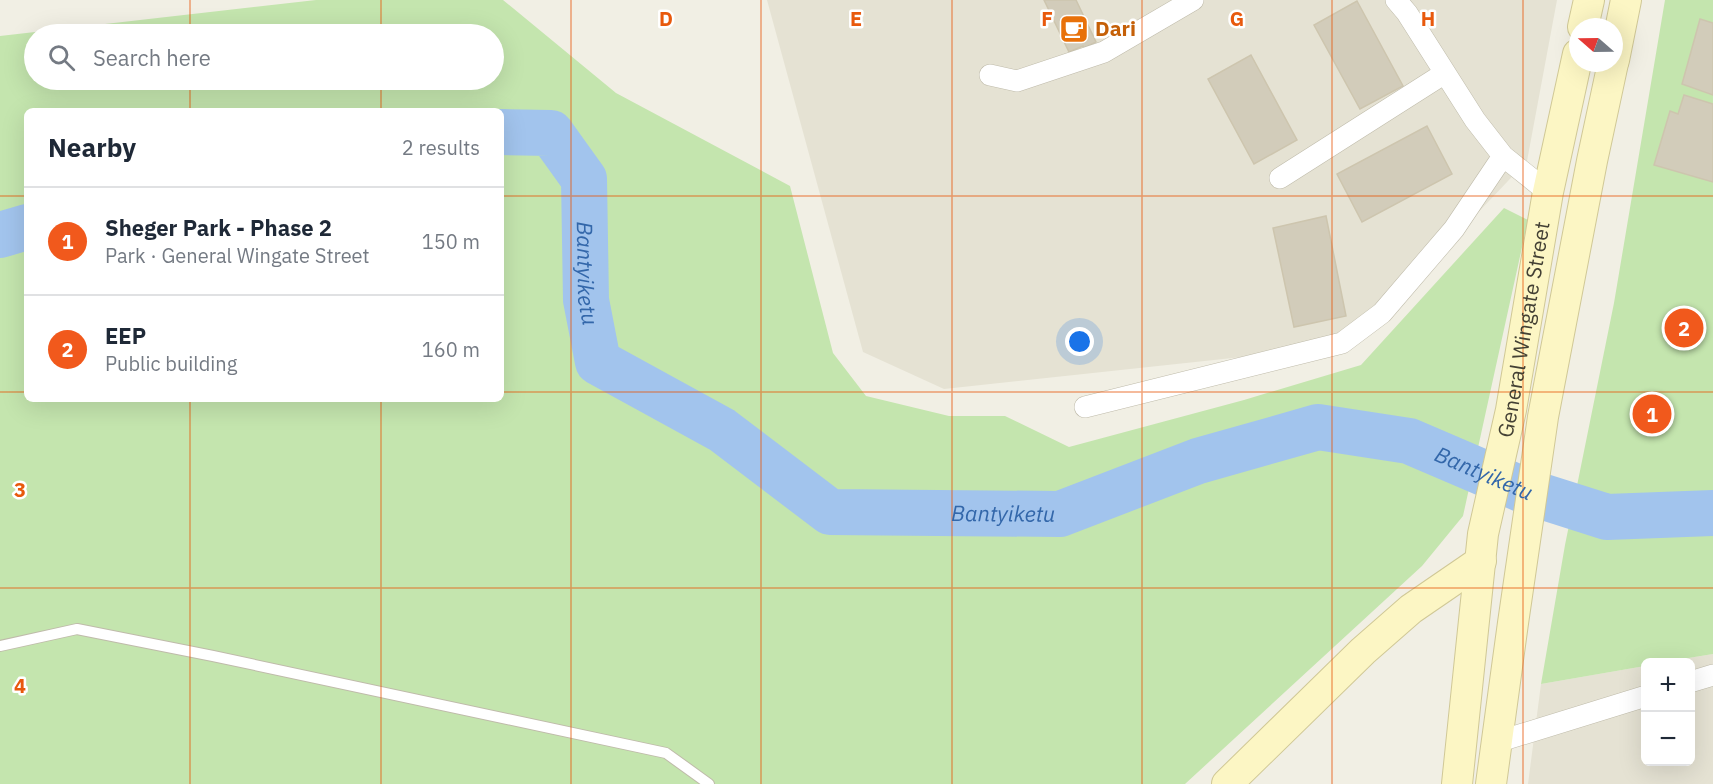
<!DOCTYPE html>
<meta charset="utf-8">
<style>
:root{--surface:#fff;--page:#f2f2f3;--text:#1f2937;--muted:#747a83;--line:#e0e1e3;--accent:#f1591c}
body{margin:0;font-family:"IBM Plex Sans",sans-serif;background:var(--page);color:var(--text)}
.controls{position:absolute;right:18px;bottom:18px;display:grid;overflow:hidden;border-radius:9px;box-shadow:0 6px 24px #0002}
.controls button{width:54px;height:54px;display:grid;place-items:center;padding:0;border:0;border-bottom:2px solid var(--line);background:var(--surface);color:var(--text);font:30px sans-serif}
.compass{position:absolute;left:1569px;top:18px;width:54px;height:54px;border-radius:50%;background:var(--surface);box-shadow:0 6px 24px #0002;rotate:290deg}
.you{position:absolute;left:1080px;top:342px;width:21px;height:21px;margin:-15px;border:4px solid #fff;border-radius:50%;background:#1a73e8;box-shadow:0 0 0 9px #1a73e833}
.badge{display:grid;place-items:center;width:39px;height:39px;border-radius:50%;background:var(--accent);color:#fff;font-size:20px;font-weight:700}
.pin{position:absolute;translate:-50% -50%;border:3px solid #fff;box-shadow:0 2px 6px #0006}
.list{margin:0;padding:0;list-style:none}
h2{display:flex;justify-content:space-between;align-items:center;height:78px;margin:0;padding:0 24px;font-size:26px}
h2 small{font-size:20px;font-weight:400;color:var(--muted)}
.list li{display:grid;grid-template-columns:39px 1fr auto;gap:18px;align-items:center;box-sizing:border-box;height:108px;padding:0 24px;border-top:2px solid var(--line)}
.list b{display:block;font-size:22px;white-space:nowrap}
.list p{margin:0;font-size:20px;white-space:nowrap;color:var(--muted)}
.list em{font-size:20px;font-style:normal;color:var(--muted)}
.icon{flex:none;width:33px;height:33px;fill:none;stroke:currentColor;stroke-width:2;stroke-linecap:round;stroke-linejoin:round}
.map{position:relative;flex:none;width:1713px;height:784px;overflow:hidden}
.search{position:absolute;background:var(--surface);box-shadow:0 6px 24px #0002;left:24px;top:24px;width:480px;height:66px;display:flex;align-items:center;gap:15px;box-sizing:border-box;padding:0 21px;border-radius:33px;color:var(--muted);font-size:22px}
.panel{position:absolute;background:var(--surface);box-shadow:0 6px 24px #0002;left:24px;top:108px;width:480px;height:294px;border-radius:9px}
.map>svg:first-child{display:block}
</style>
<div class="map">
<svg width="1713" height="784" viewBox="0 0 1713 784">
<rect width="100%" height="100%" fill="#f1efe4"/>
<path fill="#e5e2d3" d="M767 0H1557L1527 161 1414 280 1346 332 1251 356 944 389 863 352Z
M1713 654V784H1528L1541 684 1645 666 1646 762H1690V662H1664Z"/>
<path fill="#c4e5ae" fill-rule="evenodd" d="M316 0H503L616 93 790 186 833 353 866 396 949 416H1005L1069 447 1244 400 1361 365 1504 208 1528 220 1463 516 1422 566 1185 784H0V36ZM34 34H494V80H34ZM27 111H501V399H27Z
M1665 0H1713V654L1664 662H1646L1645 666 1541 684 1565 545 1614 303Z"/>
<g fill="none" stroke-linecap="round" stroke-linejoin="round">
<g stroke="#a2c4ed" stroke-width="46">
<path id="s1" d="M501 132 551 133 584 179 586 300 598 362 722 430 830 512 1060 514 1198 461 1318 427 1409 441 1528 492 1607 517 1713 513"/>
<path d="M0 235 27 227"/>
</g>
</g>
<path fill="#d2ccba" stroke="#cdc5ae" stroke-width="1.5" d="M1044 0H1076L1096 42 1084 48 1083 46 1069 52Z
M1357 1 1403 86 1360 109 1314 25Z
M1700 19 1713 23V95L1682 84Z
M1251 55 1297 140 1254 164 1208 79Z
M1684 95 1713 104V182L1654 165 1670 111 1678 114Z
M1427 126 1452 174 1362 222 1337 174Z
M1326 216 1346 316 1294 327 1273 228Z"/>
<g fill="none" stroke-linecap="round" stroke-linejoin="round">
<g stroke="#bfbbaa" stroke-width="12">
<path id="lane" d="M0 646 77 629 213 656 666 753 709 784"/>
</g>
<g stroke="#bfbbaa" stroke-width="22">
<path id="street" d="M990 75 1017 81 1104 52 1193 0
M1503 156 1548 192
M1280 178 1445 73
M1085 407 1342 343 1382 313 1454 229 1503 156 1475 120 1407 13 1396 0
M1690 682 1713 675
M1497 742 1646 696"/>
</g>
<g stroke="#d0c896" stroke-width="32">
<g id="secondary">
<path d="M1583 27 1589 0"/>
<path d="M1614 60 1626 0"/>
<path d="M1227 784 1363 651 1411 609 1481 561"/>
<path id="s2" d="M1457 784 1483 534 1511 410 1548 192 1578 54"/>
<path d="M1491 784 1513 623 1543 417 1592 161 1613 63"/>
</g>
</g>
<use href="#lane" stroke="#fff" stroke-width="10"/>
<use href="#street" stroke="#fff" stroke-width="21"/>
<use href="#secondary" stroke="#fcf6c4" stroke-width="30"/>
</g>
<path fill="none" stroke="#e8590c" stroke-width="1.5" stroke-opacity="0.55" d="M190 0V34M381 0V34M571 0V784M761 0V784M952 0V784M1142 0V784M1332 0V784M1523 0V784M190 80V111M381 80V111M0 196H27M501 196H1713M0 392H27M501 392H1713M190 399V784M381 399V784M0 588H1713"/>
<defs>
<g id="cafe-square" transform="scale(1.5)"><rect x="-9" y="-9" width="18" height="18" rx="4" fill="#e8710a" stroke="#fff"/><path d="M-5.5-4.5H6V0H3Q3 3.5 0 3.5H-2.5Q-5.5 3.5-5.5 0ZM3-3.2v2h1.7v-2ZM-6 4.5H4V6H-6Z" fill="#fff"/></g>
</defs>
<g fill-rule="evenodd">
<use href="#cafe-square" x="1074" y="29"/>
</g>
<g text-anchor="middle" stroke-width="5" stroke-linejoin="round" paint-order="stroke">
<g font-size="21" font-weight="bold" fill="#c56008" stroke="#fff" text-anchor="start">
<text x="1095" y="36">Dari</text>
</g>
<g font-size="21" fill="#434034" stroke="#fff">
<text dy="7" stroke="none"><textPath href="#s2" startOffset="460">General Wingate Street</textPath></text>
</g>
<g font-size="22" font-style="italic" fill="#3367aa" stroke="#fff">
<text dy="8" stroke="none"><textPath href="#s1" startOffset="201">Bantyiketu</textPath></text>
<text dy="8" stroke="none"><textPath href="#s1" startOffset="1244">Bantyiketu</textPath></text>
<text dy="8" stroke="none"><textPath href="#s1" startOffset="741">Bantyiketu</textPath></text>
</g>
</g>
<g font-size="20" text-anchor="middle" font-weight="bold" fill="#e8590c" stroke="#fff" stroke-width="5" stroke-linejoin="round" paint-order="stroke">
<text x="666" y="26">D</text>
<text x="856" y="26">E</text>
<text x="1047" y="26">F</text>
<text x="1237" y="26">G</text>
<text x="1428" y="26">H</text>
<text x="20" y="497">3</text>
<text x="20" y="693">4</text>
</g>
</svg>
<div class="controls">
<button>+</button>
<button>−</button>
</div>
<svg class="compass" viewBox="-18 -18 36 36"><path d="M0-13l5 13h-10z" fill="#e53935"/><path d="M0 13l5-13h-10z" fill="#747a83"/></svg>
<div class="you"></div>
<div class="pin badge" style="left:1652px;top:414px">1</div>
<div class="pin badge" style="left:1684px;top:328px">2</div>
<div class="search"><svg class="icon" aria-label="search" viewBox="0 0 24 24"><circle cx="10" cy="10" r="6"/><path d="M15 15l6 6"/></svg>Search here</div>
<section class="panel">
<h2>Nearby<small>2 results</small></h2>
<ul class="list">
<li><span class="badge">1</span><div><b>Sheger Park - Phase 2</b><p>Park · General Wingate Street</p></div><em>150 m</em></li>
<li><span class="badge">2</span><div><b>EEP</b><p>Public building</p></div><em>160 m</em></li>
</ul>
</section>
</div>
